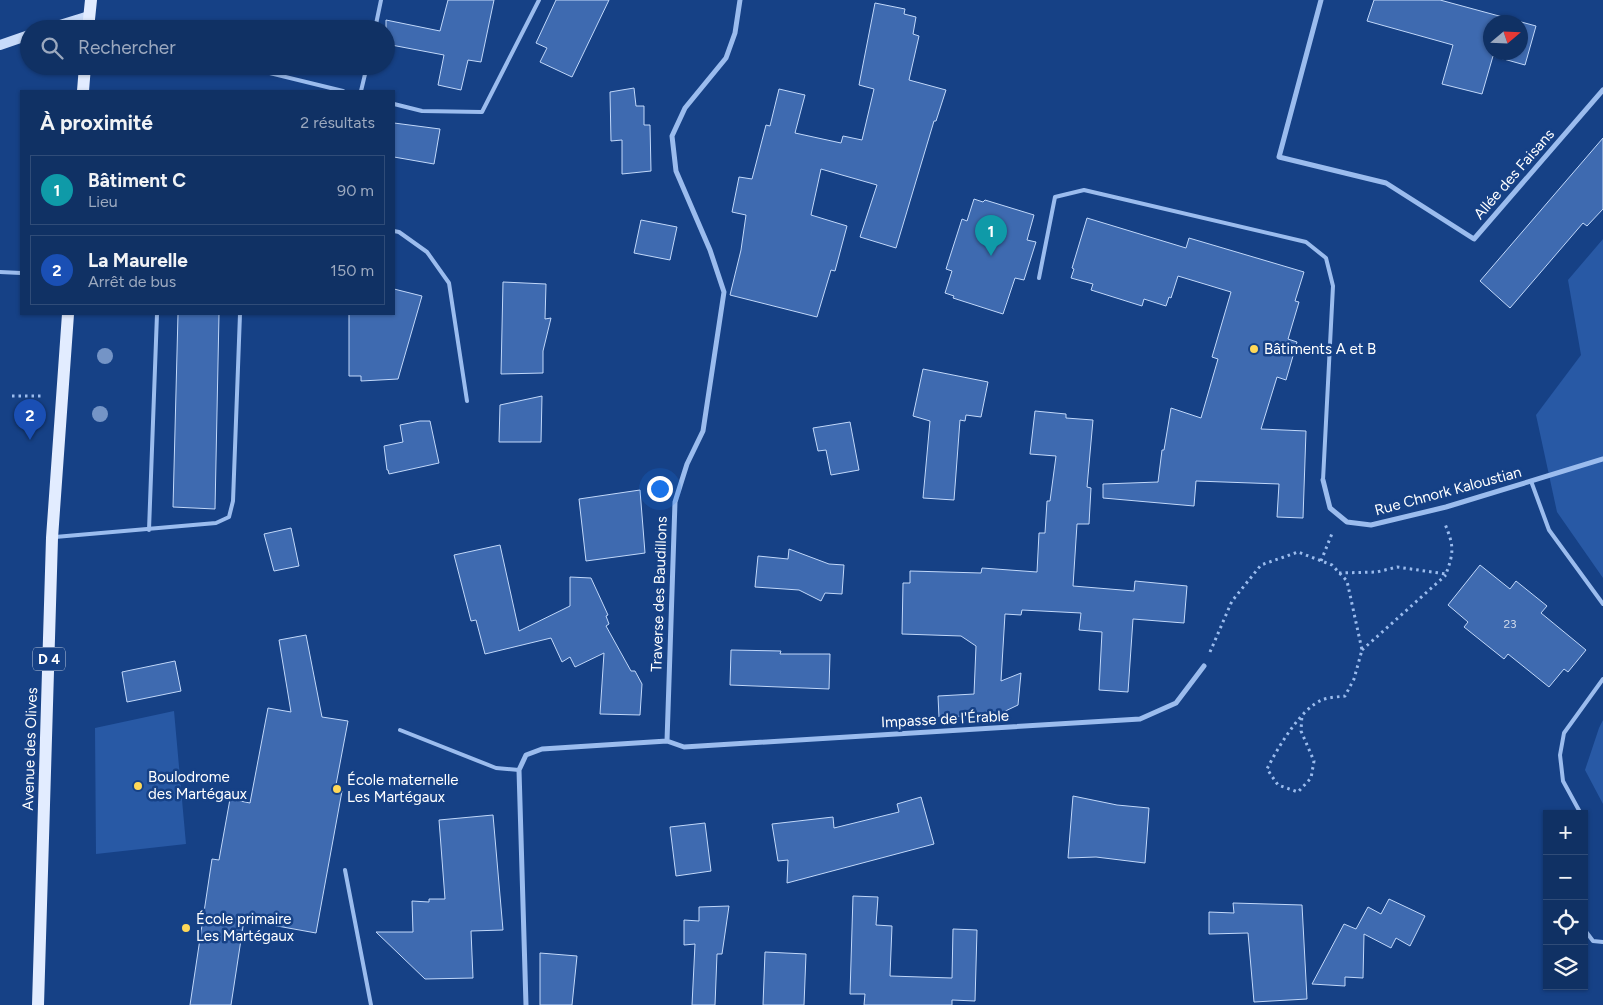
<!DOCTYPE html>
<html lang="fr">
<meta charset="utf-8">
<style>
:root{--surface:#103164;--page:#1e3d6d;--text:#f1f3f6;--muted:#9ca9bf;--line:#304c78;--accent:#8c9099}
body{margin:0;font-family:Figtree,sans-serif;background:var(--page);color:var(--text)}
.controls{position:absolute;right:15px;bottom:15px;display:grid;overflow:hidden;border-radius:0px;box-shadow:0 1px 4px #0004}
.controls button{width:45px;height:45px;display:grid;place-items:center;padding:0;border:0;border-bottom:1px solid var(--line);background:var(--surface);color:var(--text);font:25px sans-serif}
.compass{position:absolute;left:1483px;top:15px;width:45px;height:45px;border-radius:50%;background:var(--surface);box-shadow:0 1px 4px #0004;rotate:71deg}
.you{position:absolute;left:659px;top:488px;width:18px;height:18px;margin:-12px;border:4px solid #fff;border-radius:50%;background:#1a73e8;box-shadow:0 0 0 8px #1a73e833}
.badge{display:grid;place-items:center;width:32px;height:32px;border-radius:50%;background:var(--accent);color:#fff;font-size:16px;font-weight:700}
.pin{position:absolute;translate:-50% -41px;filter:drop-shadow(0 1px 2px #0008)}
.pin::after{content:'';position:absolute;top:26px;width:18px;height:15px;background:inherit;clip-path:polygon(0 0,100% 0,50% 100%)}
.list{margin:0;padding:0;list-style:none}
h2{display:flex;justify-content:space-between;align-items:center;height:65px;margin:0;padding:0 20px;font-size:21px}
h2 small{font-size:16px;font-weight:400;color:var(--muted)}
.list li{display:grid;grid-template-columns:32px 1fr auto;gap:15px;align-items:center;box-sizing:border-box;height:70px;margin:0 10px 10px;padding:0 10px;border:1px solid var(--line);border-radius:0px}
.list b{display:block;font-size:19px;white-space:nowrap}
.list p{margin:0;font-size:16px;white-space:nowrap;color:var(--muted)}
.list em{font-size:16px;font-style:normal;color:var(--muted)}
.icon{flex:none;width:28px;height:28px;fill:none;stroke:currentColor;stroke-width:2;stroke-linecap:round;stroke-linejoin:round}
.map{position:relative;flex:none;width:1603px;height:1005px;overflow:hidden}
.search{position:absolute;background:var(--surface);box-shadow:0 1px 4px #0004;left:20px;top:20px;width:375px;height:55px;display:flex;align-items:center;gap:12px;box-sizing:border-box;padding:0 18px;border-radius:28px;color:var(--muted);font-size:19px}
.panel{position:absolute;background:var(--surface);box-shadow:0 1px 4px #0004;left:20px;top:90px;width:375px;height:225px;border-radius:0px}
.map>svg:first-child{display:block}
</style>
<div class="map">
<svg width="1603" height="1005" viewBox="0 0 1603 1005">
<rect width="100%" height="100%" fill="#164186"/>
<path fill="#2859a5" d="M1603 239V578L1557 512 1536 415 1581 355 1568 280Z
M174 711 186 844 96 854 95 728Z
M1603 720V804L1585 770 1599 728Z"/>
<path fill="#3e6ab0" stroke="#c1d8fa" fill-rule="evenodd" d="M448 0H494L481 62 468 60 461 90 438 85 444 55 386 44V20L440 31Z
M556 0H609L572 77 540 62 547 48 536 43Z
M1374 0H1440L1536 26 1525 65 1493 56 1482 94 1442 84 1453 45 1367 21ZM1490 22H1520V52H1490Z
M875 3 905 9 904 14 916 17 913 34 919 36 909 80 946 90 936 121H934L896 248 860 237 877 185 821 169 811 215 847 226 835 271 831 270 817 317 730 295 741 250 746 215 732 212 739 177 752 179 766 125 770 126 779 89 805 95 795 133 841 143 843 136 862 140 874 89 859 85Z
M634 88 636 106H644V125H650L651 171 622 174V140L611 141 610 92Z
M394 123 440 129 434 164 394 157Z
M1603 138V209L1587 226 1583 223 1510 308 1480 281Z
M974 199 983 202 985 200 1034 215 1027 240 1036 242 1024 280 1015 278 1003 314 953 298 954 296 945 293 952 271 946 269 962 219 967 221Z
M1087 218 1186 248 1189 238 1304 272 1295 301 1299 302 1288 339 1297 342 1286 380 1277 377 1261 429 1306 431 1303 518 1277 517 1279 484 1196 481 1194 506 1103 498V484L1158 482 1162 450H1164L1171 408 1201 418 1218 359 1212 357 1231 292 1178 276 1171 298 1169 297 1166 306 1144 299 1142 306 1091 290 1093 284 1071 278 1074 269 1072 268Z
M641 220 677 227 670 260 634 253Z
M503 282 546 284 545 319 551 318 543 351V373L501 374Z
M394 289 422 296 398 379 361 381V376H349V314H394Z
M178 314H219L215 509 173 507Z
M923 369 988 382 981 417 966 415 965 421 960 420 954 500 923 498 930 421 913 416Z
M542 396 541 442H499L500 405Z
M1035 411 1066 414V418L1093 420 1087 487 1091 488 1089 524H1077L1073 586 1134 591 1135 581 1187 586 1184 623 1133 619 1128 692 1099 690 1102 632 1079 630 1081 613 1022 610 1021 615 1005 614 1001 681 1021 673 1018 705 997 715 939 717 938 696 974 694 976 646 961 636 902 634 903 583H910V571L981 573 982 568 1037 572 1039 533H1045L1047 501H1050L1056 456 1030 454Z
M420 421H430L439 463 389 474 388 470H387L384 446 403 442 400 425Z
M850 422 859 470 831 475 826 450 818 451 813 428Z
M640 490 645 553 586 561 579 499Z
M291 528 299 566 274 571 264 534Z
M500 545 519 631 570 606V577L591 578 608 615 606 616 609 624 606 626 631 671H635L642 684 640 715 600 714 604 653 575 667 570 657 562 662 551 638 485 654 476 620 471 621 454 555Z
M789 549 829 564 844 565 842 594 825 593 821 601 799 590 755 587 758 556 788 559Z
M1480 565 1510 589 1516 581 1547 606 1541 613 1586 650 1568 672 1564 669 1549 687 1508 654 1504 659 1464 627 1468 622 1448 605Z
M306 635 322 717 348 721 335 790 342 791 316 933 244 920 231 1005H190L212 859 219 860 230 799 250 803 268 708 291 712 279 640Z
M731 650 781 651 780 654H830L829 689 730 685Z
M175 661 181 691 127 702 122 672Z
M1073 796 1117 805 1149 808 1145 863 1096 857 1068 858Z
M921 797 934 844 787 883 788 860 778 861 772 824 833 817 834 828 899 812 897 804Z
M493 815 503 930 471 931 473 978 425 979 376 932H413L412 901 429 902V899H445L439 820Z
M705 823 711 871 676 876 670 827Z
M853 896 878 897 876 925 892 926 890 976 952 978 953 929 977 930 975 1001 952 1000V1005H864L865 994H850Z
M1389 899 1425 916 1410 946 1396 938 1391 948 1364 934 1363 978 1345 977V986L1312 984 1344 924 1356 929 1368 907 1381 914Z
M1233 903 1302 905 1307 999 1254 1002 1248 933 1209 934V912L1234 913Z
M729 906 722 954H717L715 1005H692L695 944 684 945V920L699 921V907Z
M765 952 806 954 804 1005H763Z
M540 953 577 956 572 1005H540Z"/>
<g fill="none" stroke-linecap="round" stroke-linejoin="round">
<path stroke="#9bbcee" stroke-width="3" stroke-dasharray="2.5 4" stroke-linecap="butt" d="M12 396H42
M1321 561 1333 531
M1339 573 1377 572 1397 567 1446 574C1454 552 1454 546 1445 524
M1362 650 1446 575
M1210 652 1232 601 1261 565 1298 552 1332 565 1347 581 1362 650 1354 679 1345 696C1338 697 1329 697 1322 700 1301 708 1277 749 1267 769L1278 785 1298 792 1311 778 1314 761 1301 731 1302 714"/>
<path stroke="#9bbcee" stroke-width="4" d="M375 29 381 0
M241 66 343 91
M361 91 367 66
M394 104 422 111 482 112 539 0
M394 231 399 232 427 252 449 283 467 401
M0 272 21 273
M1039 278 1055 197 1084 190 1306 242 1326 258 1333 286 1323 480
M1531 481 1549 530 1603 604
M149 530 157 314
M55 537 216 523 229 517 233 501 240 314
M400 730 496 768 519 770
M1581 814 1563 781 1560 755 1564 733 1603 679
M345 870 371 1005
M1584 929 1593 941 1603 942"/>
<path stroke="#9bbcee" stroke-width="5" d="M1321 0 1279 157 1386 183 1474 239 1603 90
M1323 480 1330 508 1347 522 1371 525 1446 507 1603 459
M667 741 684 747 1140 719 1176 703 1204 666
M526 1005 519 770 526 755 542 749 667 741 675 502 687 464 703 431 724 292 710 250 676 171 672 136 685 108 726 58 735 33 740 0"/>
<path stroke="#c8dbfa" stroke-width="10" d="M47 29 89 16
M0 45 29 35"/>
<path stroke="#e2ecff" stroke-width="12" d="M88 29 91 0
M83 91 85 66
M38 1005 52 538 68 314"/>
</g>
<g fill="#7494c6">
<circle cx="105" cy="356" r="8"/>
<circle cx="100" cy="414" r="8"/>
</g>
<g fill="#ffd858" stroke="#164186" stroke-width="2">
<circle cx="1254" cy="349" r="5"/>
<circle cx="138" cy="786" r="5"/>
<circle cx="337" cy="789" r="5"/>
<circle cx="186" cy="928" r="5"/>
</g>
<g text-anchor="middle" stroke-width="5" stroke-linejoin="round" paint-order="stroke">
<g font-size="12" fill="#cfdaeb">
<text x="1510" y="628">23</text>
</g>
<rect fill="#164186" stroke="#b9c6db" stroke-width="1" x="33" y="647.5" width="32" height="23" rx="4"/>
<g font-size="14" font-weight="bold" fill="#fff">
<text x="49" y="664">D 4</text>
</g>
<g font-size="15" fill="#fff" stroke="#164186">
<text transform="translate(1514 174) rotate(-49)" y="5">Allée des Faisans</text>
<text transform="translate(1448 491) rotate(-15)" y="5">Rue Chnork Kaloustian</text>
<text transform="translate(659 594) rotate(-88)" y="5">Traverse des Baudillons</text>
<text transform="translate(945 719) rotate(-3)" y="5">Impasse de l'Érable</text>
<text transform="translate(30 749) rotate(-88)" y="5">Avenue des Olives</text>
</g>
<g font-size="15" fill="#fff" stroke="#164186" text-anchor="start">
<text x="1264" y="354">Bâtiments A et B</text>
<text x="148" y="782">Boulodrome<tspan x="148" dy="17">des Martégaux</tspan></text>
<text x="347" y="785">École maternelle<tspan x="347" dy="17">Les Martégaux</tspan></text>
<text x="196" y="924">École primaire<tspan x="196" dy="17">Les Martégaux</tspan></text>
</g>
</g>
</svg>
<div class="controls">
<button>+</button>
<button>−</button>
<button><svg class="icon" aria-label="locate" viewBox="0 0 24 24"><circle cx="12" cy="12" r="6"/><path d="M12 2v4M12 18v4M2 12h4M18 12h4"/></svg></button>
<button><svg class="icon" aria-label="layers" viewBox="0 0 24 24"><path d="M12 4l9 5-9 5-9-5zM3 14l9 5 9-5"/></svg></button>
</div>
<svg class="compass" viewBox="-18 -18 36 36"><path d="M0-13l5 13h-10z" fill="#e53935"/><path d="M0 13l5-13h-10z" fill="#9ca9bf"/></svg>
<div class="you"></div>
<div class="pin badge" style="left:991px;top:256px;background:#0f9aa8">1</div>
<div class="pin badge" style="left:30px;top:440px;background:#1a4fb4">2</div>
<div class="search"><svg class="icon" aria-label="search" viewBox="0 0 24 24"><circle cx="10" cy="10" r="6"/><path d="M15 15l6 6"/></svg>Rechercher</div>
<section class="panel">
<h2>À proximité<small>2 résultats</small></h2>
<ul class="list">
<li><span class="badge" style="background:#0f9aa8">1</span><div><b>Bâtiment C</b><p>Lieu</p></div><em>90 m</em></li>
<li><span class="badge" style="background:#1a4fb4">2</span><div><b>La Maurelle</b><p>Arrêt de bus</p></div><em>150 m</em></li>
</ul>
</section>
</div>
